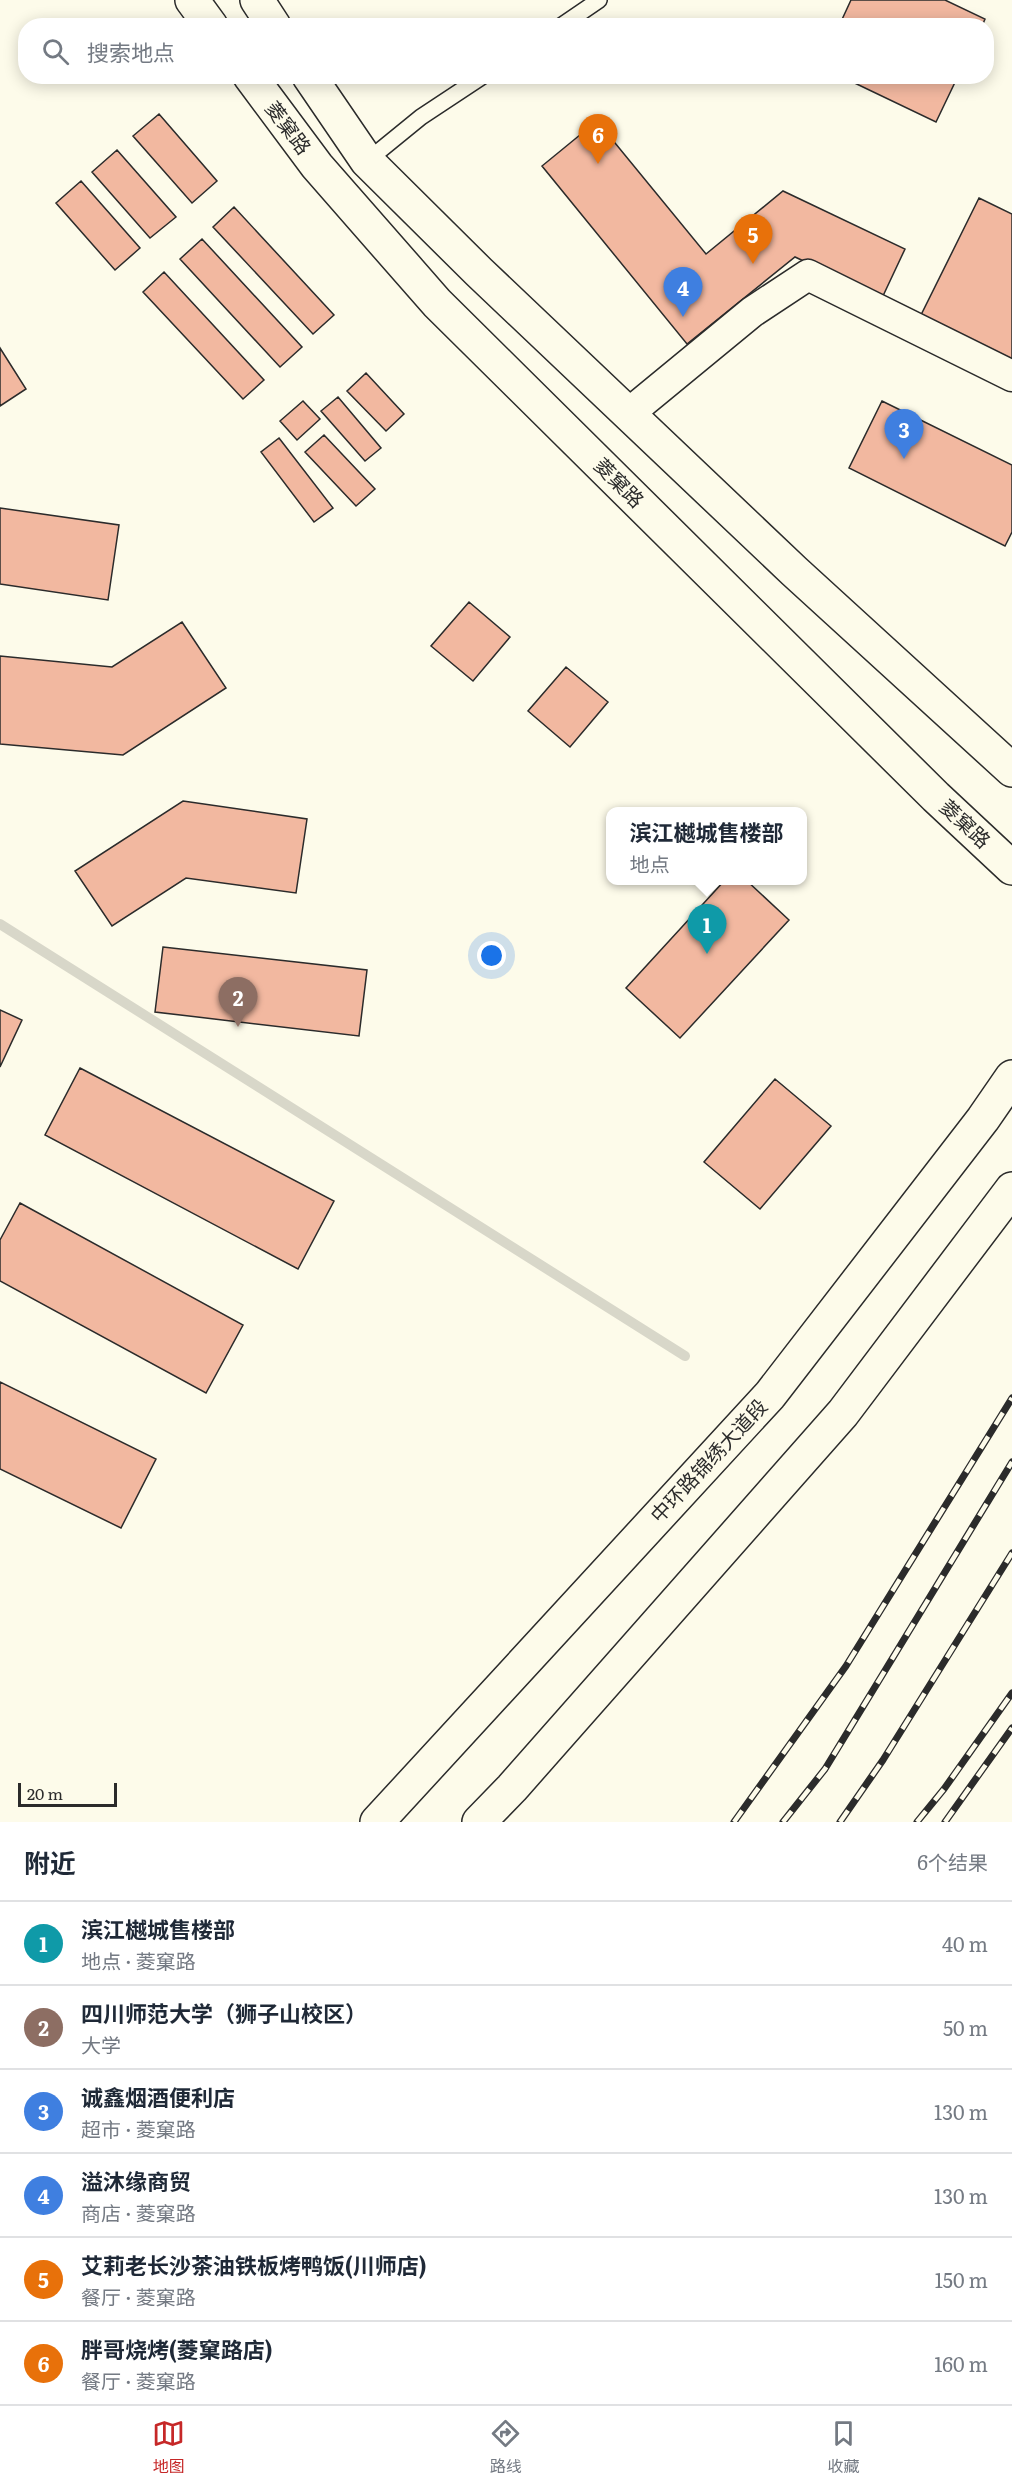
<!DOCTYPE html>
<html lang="zh">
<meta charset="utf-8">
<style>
:root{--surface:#fff;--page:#f2f2f3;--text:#1f2937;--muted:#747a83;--line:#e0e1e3;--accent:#c62828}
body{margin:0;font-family:Literata,"Noto Sans SC",serif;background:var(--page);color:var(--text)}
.scale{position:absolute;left:18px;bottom:15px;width:99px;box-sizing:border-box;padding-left:6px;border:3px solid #2b2b2b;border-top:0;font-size:16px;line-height:21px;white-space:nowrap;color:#2b2b2b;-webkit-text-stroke:4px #fdfbea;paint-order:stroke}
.you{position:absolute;left:492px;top:956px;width:21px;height:21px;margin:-15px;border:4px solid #fff;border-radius:50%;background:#1a73e8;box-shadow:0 0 0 9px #1a73e833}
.badge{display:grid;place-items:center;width:39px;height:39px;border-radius:50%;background:var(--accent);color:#fff;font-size:20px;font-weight:700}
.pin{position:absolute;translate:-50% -50px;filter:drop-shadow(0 2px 3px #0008)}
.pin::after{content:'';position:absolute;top:32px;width:21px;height:18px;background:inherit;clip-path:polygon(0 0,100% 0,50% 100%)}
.popup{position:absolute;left:606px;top:807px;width:201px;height:78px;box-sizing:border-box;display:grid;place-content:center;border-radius:12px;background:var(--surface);filter:drop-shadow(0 2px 4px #0005);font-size:20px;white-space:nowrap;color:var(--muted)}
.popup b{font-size:22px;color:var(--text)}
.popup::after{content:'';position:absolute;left:50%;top:100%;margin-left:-12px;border:12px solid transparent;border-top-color:var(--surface)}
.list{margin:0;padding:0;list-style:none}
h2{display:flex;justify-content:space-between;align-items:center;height:78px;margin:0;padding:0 24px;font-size:26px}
h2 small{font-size:20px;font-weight:400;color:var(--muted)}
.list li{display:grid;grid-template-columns:39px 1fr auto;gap:18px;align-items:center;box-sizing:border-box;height:84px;padding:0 24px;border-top:2px solid var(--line)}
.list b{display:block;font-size:22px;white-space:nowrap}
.list p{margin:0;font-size:20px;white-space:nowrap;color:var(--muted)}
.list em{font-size:20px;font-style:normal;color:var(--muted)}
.icon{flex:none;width:33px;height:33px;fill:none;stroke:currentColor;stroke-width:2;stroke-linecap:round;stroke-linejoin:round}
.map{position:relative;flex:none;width:1012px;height:1822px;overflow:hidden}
.search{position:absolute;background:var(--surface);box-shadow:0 3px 15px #0003;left:18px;right:18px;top:18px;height:66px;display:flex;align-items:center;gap:15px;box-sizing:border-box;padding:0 21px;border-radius:24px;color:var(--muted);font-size:22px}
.sheet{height:582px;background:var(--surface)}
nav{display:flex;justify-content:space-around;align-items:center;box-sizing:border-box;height:84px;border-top:2px solid var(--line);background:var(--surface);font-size:16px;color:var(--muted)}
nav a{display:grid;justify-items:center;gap:3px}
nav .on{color:var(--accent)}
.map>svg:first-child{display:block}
</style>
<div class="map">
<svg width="1012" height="1822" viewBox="0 0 1012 1822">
<rect width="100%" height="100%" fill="#fdfbea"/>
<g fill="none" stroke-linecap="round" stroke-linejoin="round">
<path stroke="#d8d7c9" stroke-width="10" d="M0 924 685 1356"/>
</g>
<path fill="#f2b8a0" stroke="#2b2b2b" stroke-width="1.5" d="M851 0H945L985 19 982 26H839Z
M840 76H958L936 122Z
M159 114 217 181 192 203 133 136Z
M597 121 706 254 783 191 905 249 882 298 795 257 687 344 542 166Z
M117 150 176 217 150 238 92 172Z
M81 181 140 248 115 270 56 203Z
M979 198 1012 214V359L920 317Z
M234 207 334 315 313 334 213 227Z
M202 239 302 347 280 367 180 259Z
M164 272 264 380 243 399 143 292Z
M0 348 26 389 0 406Z
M366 373 404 414 386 431 347 391Z
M338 397 381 448 365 461 321 411Z
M303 401 320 419 297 440 280 421Z
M882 401 1012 465V532L1005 546 849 468Z
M324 435 375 489 356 506 305 452Z
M279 438 333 508 314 522 261 452Z
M0 508 119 525 108 600 0 584Z
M469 602 510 637 473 681 431 646Z
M182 622 226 688 123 755 0 744V656L112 667Z
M566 667 608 702 570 747 528 711Z
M183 801 307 819 296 893 186 878 112 926 75 871Z
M725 880H746L789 920 680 1038 626 988Z
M163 947 367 970 359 1036 155 1012Z
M0 1010 22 1020 0 1067Z
M80 1068 334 1201 298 1269 45 1135Z
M775 1079 831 1126 760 1209 704 1162Z
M20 1203 243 1325 206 1393 0 1281V1240Z
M0 1382 156 1459 121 1528 0 1469Z"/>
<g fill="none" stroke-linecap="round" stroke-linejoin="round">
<g stroke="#2b2b2b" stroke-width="18">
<path id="lane" d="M561 26 599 0
M367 161 421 117 483 76"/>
</g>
<g stroke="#2b2b2b" stroke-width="33">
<path id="street" d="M628 414 752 312 808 275 1012 376"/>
</g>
<g stroke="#2b2b2b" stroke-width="36">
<path id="secondary" d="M192 0 211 26
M257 0 274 26
M250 76 317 166 437 303 936 797 1012 868
M309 76 367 161 479 272 794 571 1012 770"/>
</g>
<g stroke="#2b2b2b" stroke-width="36">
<path id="primary" d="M377 1822 770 1395 983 1119 1012 1077
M479 1822 512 1788 843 1413 1012 1189"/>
</g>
<use href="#lane" stroke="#fdfbea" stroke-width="15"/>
<use href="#street" stroke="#fdfbea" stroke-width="30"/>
<use href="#secondary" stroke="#fdfbea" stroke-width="33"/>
<use href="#primary" stroke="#fdfbea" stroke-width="33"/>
<g stroke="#2b2b2b" stroke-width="7">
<path id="rail" d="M734 1822 846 1666 1012 1398
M783 1822 825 1769 1012 1462
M840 1822 883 1760 1012 1553
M917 1822 944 1789 1012 1693
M945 1822 1012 1728"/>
</g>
<use href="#rail" stroke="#fdfbea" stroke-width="4.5" stroke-dasharray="14" stroke-linecap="butt"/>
</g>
<g text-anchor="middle" stroke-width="4.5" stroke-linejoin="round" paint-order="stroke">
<g font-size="20" fill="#2b2b2b" stroke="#fdfbea">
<text transform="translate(288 128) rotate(53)" y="7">菱窠路</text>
<text transform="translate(619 483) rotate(45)" y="7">菱窠路</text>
<text transform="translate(965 824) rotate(43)" y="7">菱窠路</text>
<text transform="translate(709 1461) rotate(-47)" y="7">中环路锦绣大道段</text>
</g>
</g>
</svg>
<div class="scale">20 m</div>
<div class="you"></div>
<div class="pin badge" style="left:707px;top:954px;background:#0f9aa8">1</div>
<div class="popup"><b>滨江樾城售楼部</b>地点</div>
<div class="pin badge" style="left:238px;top:1027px;background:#8d6e63">2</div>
<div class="pin badge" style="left:904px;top:459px;background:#3f7fe0">3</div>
<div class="pin badge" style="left:683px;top:317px;background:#3f7fe0">4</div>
<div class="pin badge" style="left:753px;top:264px;background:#e8710a">5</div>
<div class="pin badge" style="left:598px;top:164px;background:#e8710a">6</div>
<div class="search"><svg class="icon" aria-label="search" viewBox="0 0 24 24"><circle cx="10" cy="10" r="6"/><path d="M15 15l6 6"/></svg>搜索地点</div>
</div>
<section class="sheet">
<h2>附近<small>6个结果</small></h2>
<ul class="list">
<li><span class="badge" style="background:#0f9aa8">1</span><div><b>滨江樾城售楼部</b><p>地点 · 菱窠路</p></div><em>40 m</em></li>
<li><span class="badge" style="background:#8d6e63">2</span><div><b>四川师范大学（狮子山校区）</b><p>大学</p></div><em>50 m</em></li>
<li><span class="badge" style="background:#3f7fe0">3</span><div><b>诚鑫烟酒便利店</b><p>超市 · 菱窠路</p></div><em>130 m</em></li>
<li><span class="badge" style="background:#3f7fe0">4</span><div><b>溢沐缘商贸</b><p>商店 · 菱窠路</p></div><em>130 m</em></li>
<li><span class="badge" style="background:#e8710a">5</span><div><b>艾莉老长沙茶油铁板烤鸭饭(川师店)</b><p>餐厅 · 菱窠路</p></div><em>150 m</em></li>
<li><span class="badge" style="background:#e8710a">6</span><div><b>胖哥烧烤(菱窠路店)</b><p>餐厅 · 菱窠路</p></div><em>160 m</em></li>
</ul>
</section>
<nav>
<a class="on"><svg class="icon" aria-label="map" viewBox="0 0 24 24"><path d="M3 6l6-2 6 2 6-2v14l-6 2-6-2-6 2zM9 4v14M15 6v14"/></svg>地图</a>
<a><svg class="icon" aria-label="directions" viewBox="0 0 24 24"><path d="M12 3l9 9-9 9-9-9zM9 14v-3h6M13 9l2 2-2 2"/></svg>路线</a>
<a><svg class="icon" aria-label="saved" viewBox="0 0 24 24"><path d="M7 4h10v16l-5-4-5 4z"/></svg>收藏</a>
</nav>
